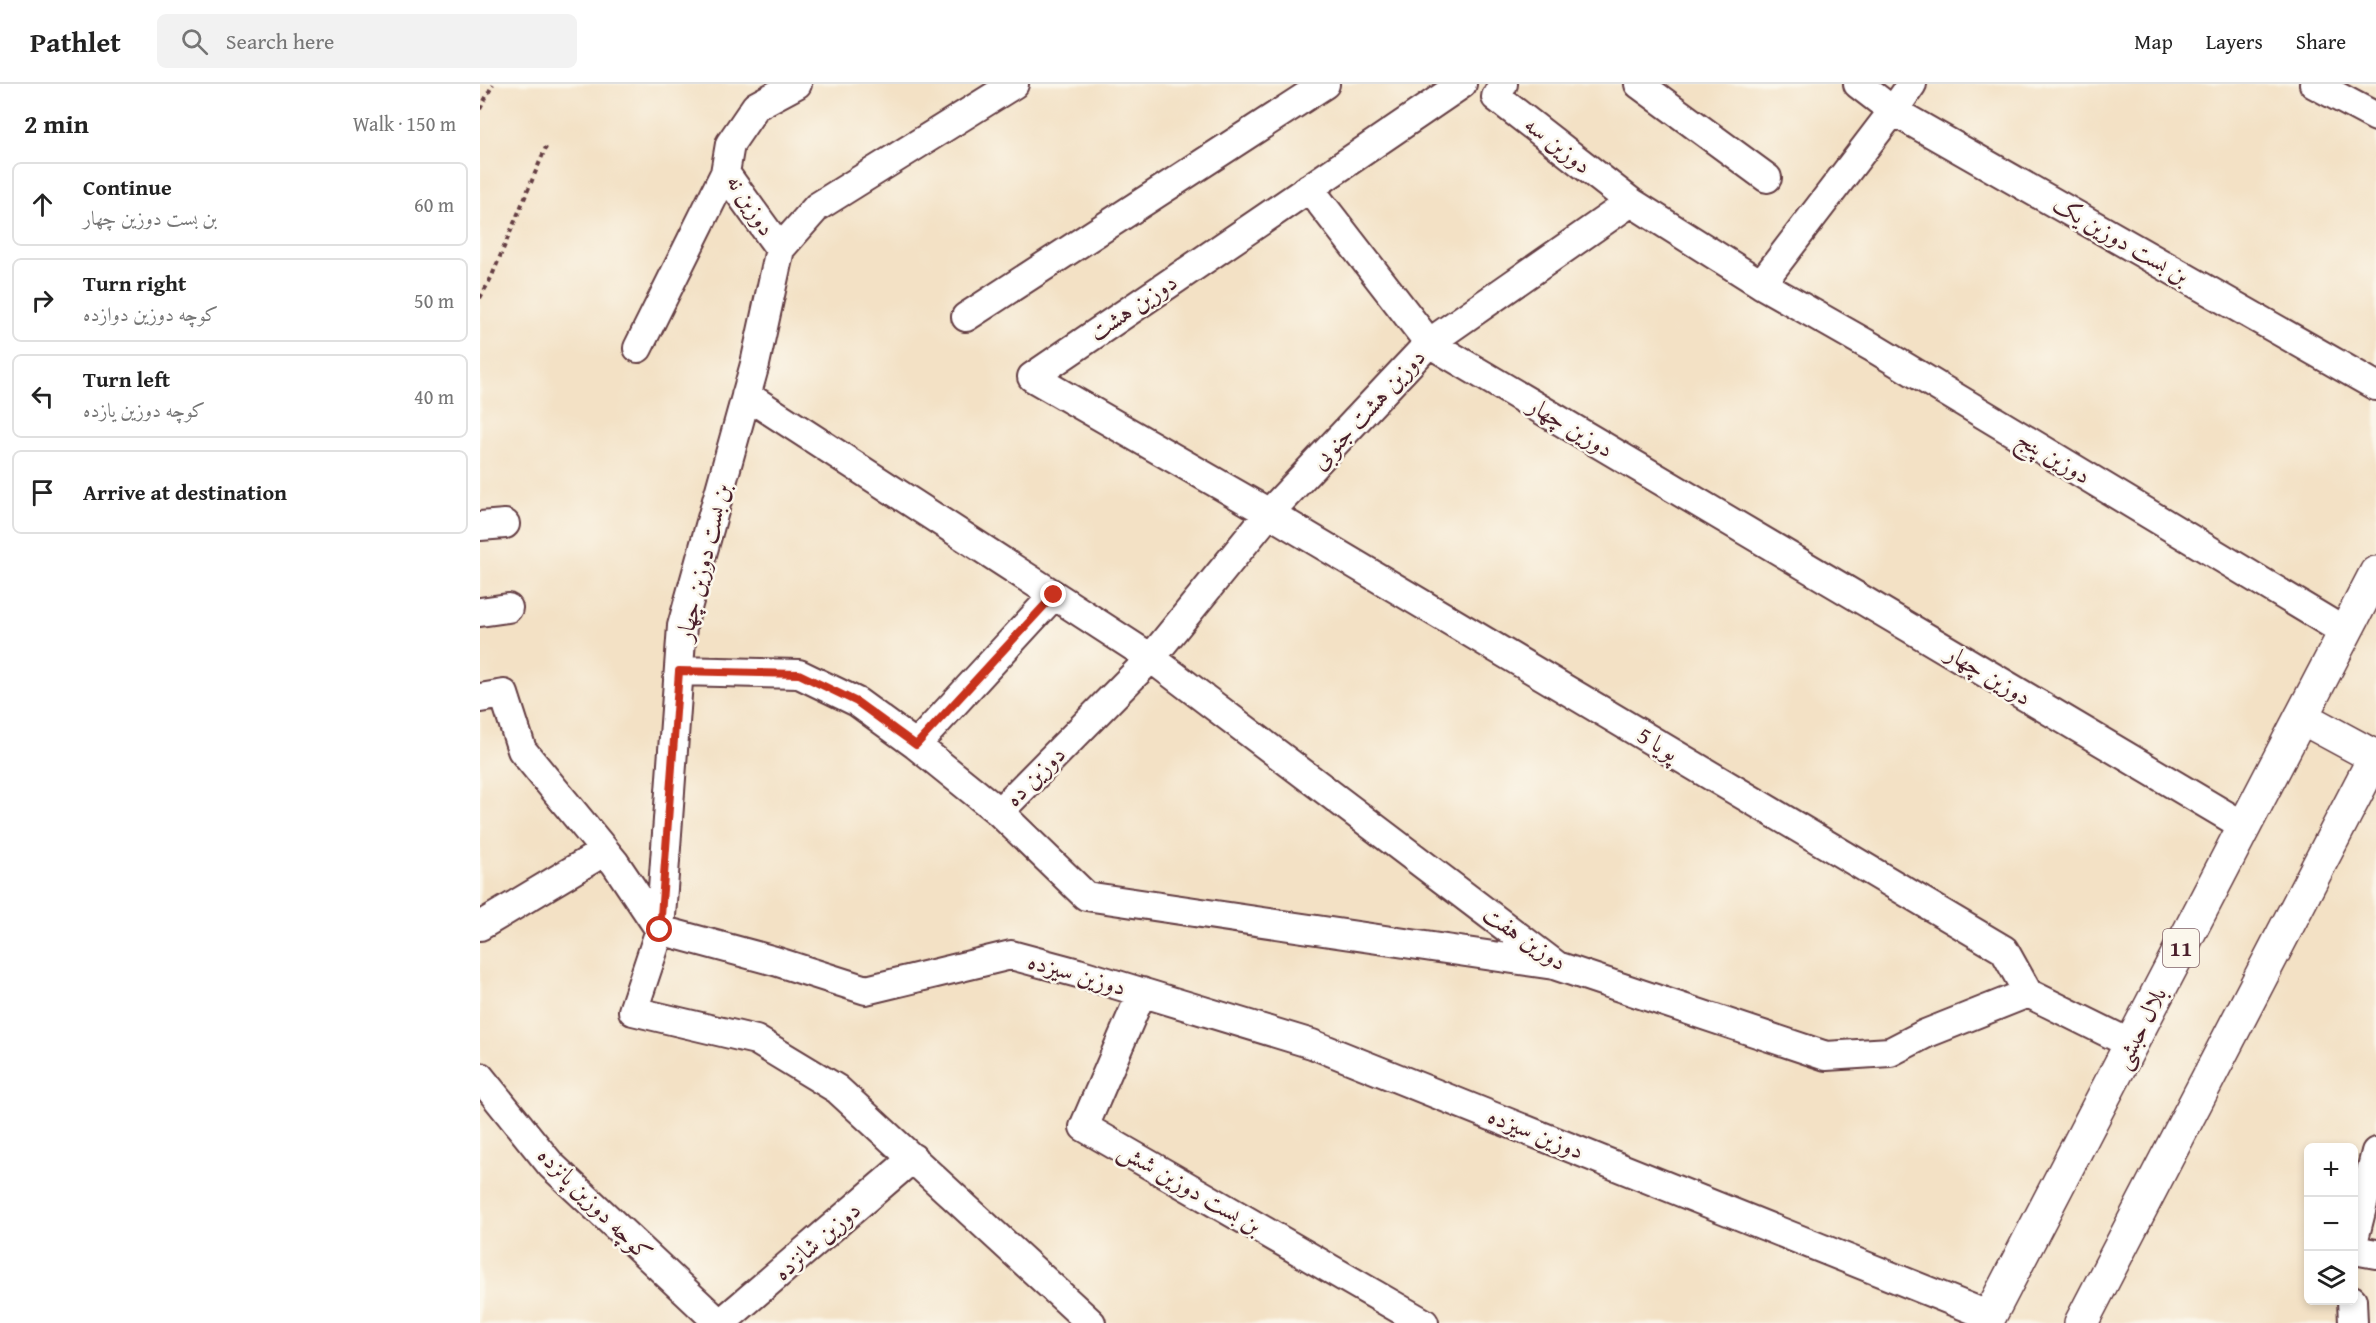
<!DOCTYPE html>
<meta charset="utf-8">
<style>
:root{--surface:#fff;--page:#f2f2f2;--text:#222;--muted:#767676;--line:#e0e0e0}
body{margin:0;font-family:"Gentium Book Plus",Amiri,serif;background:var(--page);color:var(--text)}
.controls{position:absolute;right:18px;bottom:18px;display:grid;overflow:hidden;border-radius:9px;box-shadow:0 3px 9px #0003}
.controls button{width:54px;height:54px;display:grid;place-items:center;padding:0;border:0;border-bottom:2px solid var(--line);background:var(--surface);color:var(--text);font:30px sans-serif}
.stop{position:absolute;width:18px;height:18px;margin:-14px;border:4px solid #c8321e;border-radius:50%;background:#fff}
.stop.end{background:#c8321e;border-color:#fff;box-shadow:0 2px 6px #0008}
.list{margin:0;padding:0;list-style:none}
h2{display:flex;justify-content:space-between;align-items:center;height:78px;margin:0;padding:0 24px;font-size:26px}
h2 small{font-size:20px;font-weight:400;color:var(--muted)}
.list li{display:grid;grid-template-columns:39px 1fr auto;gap:18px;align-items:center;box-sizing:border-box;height:84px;margin:0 12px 12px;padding:0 12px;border:2px solid var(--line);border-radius:9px}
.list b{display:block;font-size:22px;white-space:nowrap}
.list p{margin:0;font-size:20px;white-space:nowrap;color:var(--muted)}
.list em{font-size:20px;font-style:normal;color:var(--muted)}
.icon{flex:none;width:33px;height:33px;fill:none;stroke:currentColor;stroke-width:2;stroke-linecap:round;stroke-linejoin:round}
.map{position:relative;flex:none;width:1896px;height:1239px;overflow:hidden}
header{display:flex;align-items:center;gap:36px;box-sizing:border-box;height:84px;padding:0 30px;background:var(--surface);border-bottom:2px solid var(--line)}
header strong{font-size:28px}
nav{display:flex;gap:33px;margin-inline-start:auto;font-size:21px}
.search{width:420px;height:54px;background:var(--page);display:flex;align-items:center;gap:15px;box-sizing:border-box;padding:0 21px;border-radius:9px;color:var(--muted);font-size:22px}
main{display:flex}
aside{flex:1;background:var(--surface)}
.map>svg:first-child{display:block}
</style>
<header>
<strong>Pathlet</strong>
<div class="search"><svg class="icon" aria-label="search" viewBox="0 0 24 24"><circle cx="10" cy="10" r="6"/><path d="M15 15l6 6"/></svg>Search here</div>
<nav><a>Map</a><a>Layers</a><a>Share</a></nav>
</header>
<main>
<aside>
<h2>2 min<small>Walk · 150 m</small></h2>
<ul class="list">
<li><svg class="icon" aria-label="ahead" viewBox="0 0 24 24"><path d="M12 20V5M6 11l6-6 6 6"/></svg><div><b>Continue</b><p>بن بست دوزین چهار</p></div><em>60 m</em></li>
<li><svg class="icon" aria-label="right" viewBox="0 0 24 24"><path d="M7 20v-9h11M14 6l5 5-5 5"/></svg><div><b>Turn right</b><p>کوچه دوزین دوازده</p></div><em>50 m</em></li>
<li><svg class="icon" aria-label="left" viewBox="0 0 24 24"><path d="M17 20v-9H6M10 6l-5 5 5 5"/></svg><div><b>Turn left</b><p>کوچه دوزین یازده</p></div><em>40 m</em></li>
<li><svg class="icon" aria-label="arrive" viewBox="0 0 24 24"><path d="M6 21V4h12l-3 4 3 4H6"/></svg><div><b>Arrive at destination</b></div></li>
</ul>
</aside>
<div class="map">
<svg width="1896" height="1239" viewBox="0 0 1896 1239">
<rect width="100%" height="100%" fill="#fbf7ec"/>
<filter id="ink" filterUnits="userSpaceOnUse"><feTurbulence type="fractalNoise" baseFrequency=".0167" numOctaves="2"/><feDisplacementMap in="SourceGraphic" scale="12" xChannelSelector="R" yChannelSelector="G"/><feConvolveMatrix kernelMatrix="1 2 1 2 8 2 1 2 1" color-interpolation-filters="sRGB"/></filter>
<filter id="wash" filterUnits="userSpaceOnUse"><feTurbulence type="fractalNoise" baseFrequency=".008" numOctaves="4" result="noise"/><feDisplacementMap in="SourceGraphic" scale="24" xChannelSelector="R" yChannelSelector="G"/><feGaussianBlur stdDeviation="1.35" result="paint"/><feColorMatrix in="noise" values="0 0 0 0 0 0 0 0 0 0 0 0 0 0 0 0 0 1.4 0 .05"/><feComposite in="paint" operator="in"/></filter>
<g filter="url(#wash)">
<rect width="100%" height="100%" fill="#f3e1c5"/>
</g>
<g filter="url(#ink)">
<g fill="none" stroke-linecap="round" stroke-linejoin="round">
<g stroke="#633c42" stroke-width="32">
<path id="minor" d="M982 0 552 293 789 429 1524 866 1548 909
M1023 0 1016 13 1151 118
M1159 0 1287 94
M1378 0 1413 27 1281 200 1151 118 949 259 1764 742
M1432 0 1413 27 1896 302
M1834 0 1896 33
M829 104 949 259 789 429 671 574 1077 882 1346 972 1410 968 1445 950 1548 909 1651 960
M300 165 245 89 250 60 276 22 317 0
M1281 200 1392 263 1865 548
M486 233 845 0
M158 264 245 89
M266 311 671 574 519 728 606 812 1074 881
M0 442 25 440
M0 528 28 524
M199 587 319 590 377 618 436 661 519 728
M0 614 24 610 42 666 135 779 180 846 202 542 275 280 300 165 337 123 534 0
M436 661 574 511
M0 842 125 767
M662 908 604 1043 944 1239
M0 993 71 1081 239 1239
M1874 1155 1896 1068
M1874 1166 1896 1170
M1872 1216 1873 1239
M241 1239 433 1074
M611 1239 357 1005 276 956 153 927 180 846 295 877 386 906 531 871 598 889 832 960 1510 1232"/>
</g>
<g stroke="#633c42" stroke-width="36">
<path id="primary" d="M1821 633 1895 673
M1506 1239 1896 489
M1601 1239 1896 671"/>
</g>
<path stroke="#633c42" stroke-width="4" stroke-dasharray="4.5 4.5" stroke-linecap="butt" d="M0 25 13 0
M0 214 11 194 66 63"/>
<use href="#minor" stroke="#fff" stroke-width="28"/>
<use href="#primary" stroke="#fff" stroke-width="33"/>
</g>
</g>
<g fill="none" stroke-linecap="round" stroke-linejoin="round" filter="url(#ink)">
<path stroke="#c8321e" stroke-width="8" d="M180 846 199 587 319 590 377 618 436 661 574 511"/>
</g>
<g text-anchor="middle" stroke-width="5" stroke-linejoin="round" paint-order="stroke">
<rect fill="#fbf7ec" stroke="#7f6065" stroke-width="1.5" x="1683" y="845" width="36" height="38" rx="4.5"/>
<g font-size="22" font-weight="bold" fill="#4a1f2b">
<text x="1701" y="872">11</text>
</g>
<g font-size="24" fill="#4a1f2b" stroke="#fbf7ec">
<text transform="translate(1078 61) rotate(38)" y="8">دوزین سه</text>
<text transform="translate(271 121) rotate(57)" y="8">دوزین نه</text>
<text transform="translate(1641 156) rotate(30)" y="8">بن بست دوزین یک</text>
<text transform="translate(653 223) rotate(-34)" y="8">دوزین هشت</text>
<text transform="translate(888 325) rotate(-47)" y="8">دوزین هشت جنوبی</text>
<text transform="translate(1091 343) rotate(31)" y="8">دوزین چهار</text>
<text transform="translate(1574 373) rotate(31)" y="8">دوزین پنج</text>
<text transform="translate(223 478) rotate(-76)" y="8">بن بست دوزین چهار</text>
<text transform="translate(1509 591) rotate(31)" y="8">دوزین چهار</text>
<text transform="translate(1178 660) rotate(31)" y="8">پویا 5</text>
<text transform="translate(555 692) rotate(-45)" y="8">دوزین ده</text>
<text transform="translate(1045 854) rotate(34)" y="8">دوزین هفت</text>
<text transform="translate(597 890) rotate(16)" y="8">دوزین سیزده</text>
<text transform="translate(1660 944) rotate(-63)" y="8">بلال حبشی</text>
<text transform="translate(1056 1049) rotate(22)" y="8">دوزین سیزده</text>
<text transform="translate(710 1104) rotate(30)" y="8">بن بست دوزین شش</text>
<text transform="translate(115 1120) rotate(45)" y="8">کوچه دوزین پانزده</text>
<text transform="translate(337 1157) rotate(-41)" y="8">دوزین شانزده</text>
</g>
</g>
</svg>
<div class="controls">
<button>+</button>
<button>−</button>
<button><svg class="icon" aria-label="layers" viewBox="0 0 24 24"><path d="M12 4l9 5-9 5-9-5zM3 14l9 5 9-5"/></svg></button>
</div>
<div class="stop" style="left:180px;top:846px"></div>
<div class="stop end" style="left:574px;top:511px"></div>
</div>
</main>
